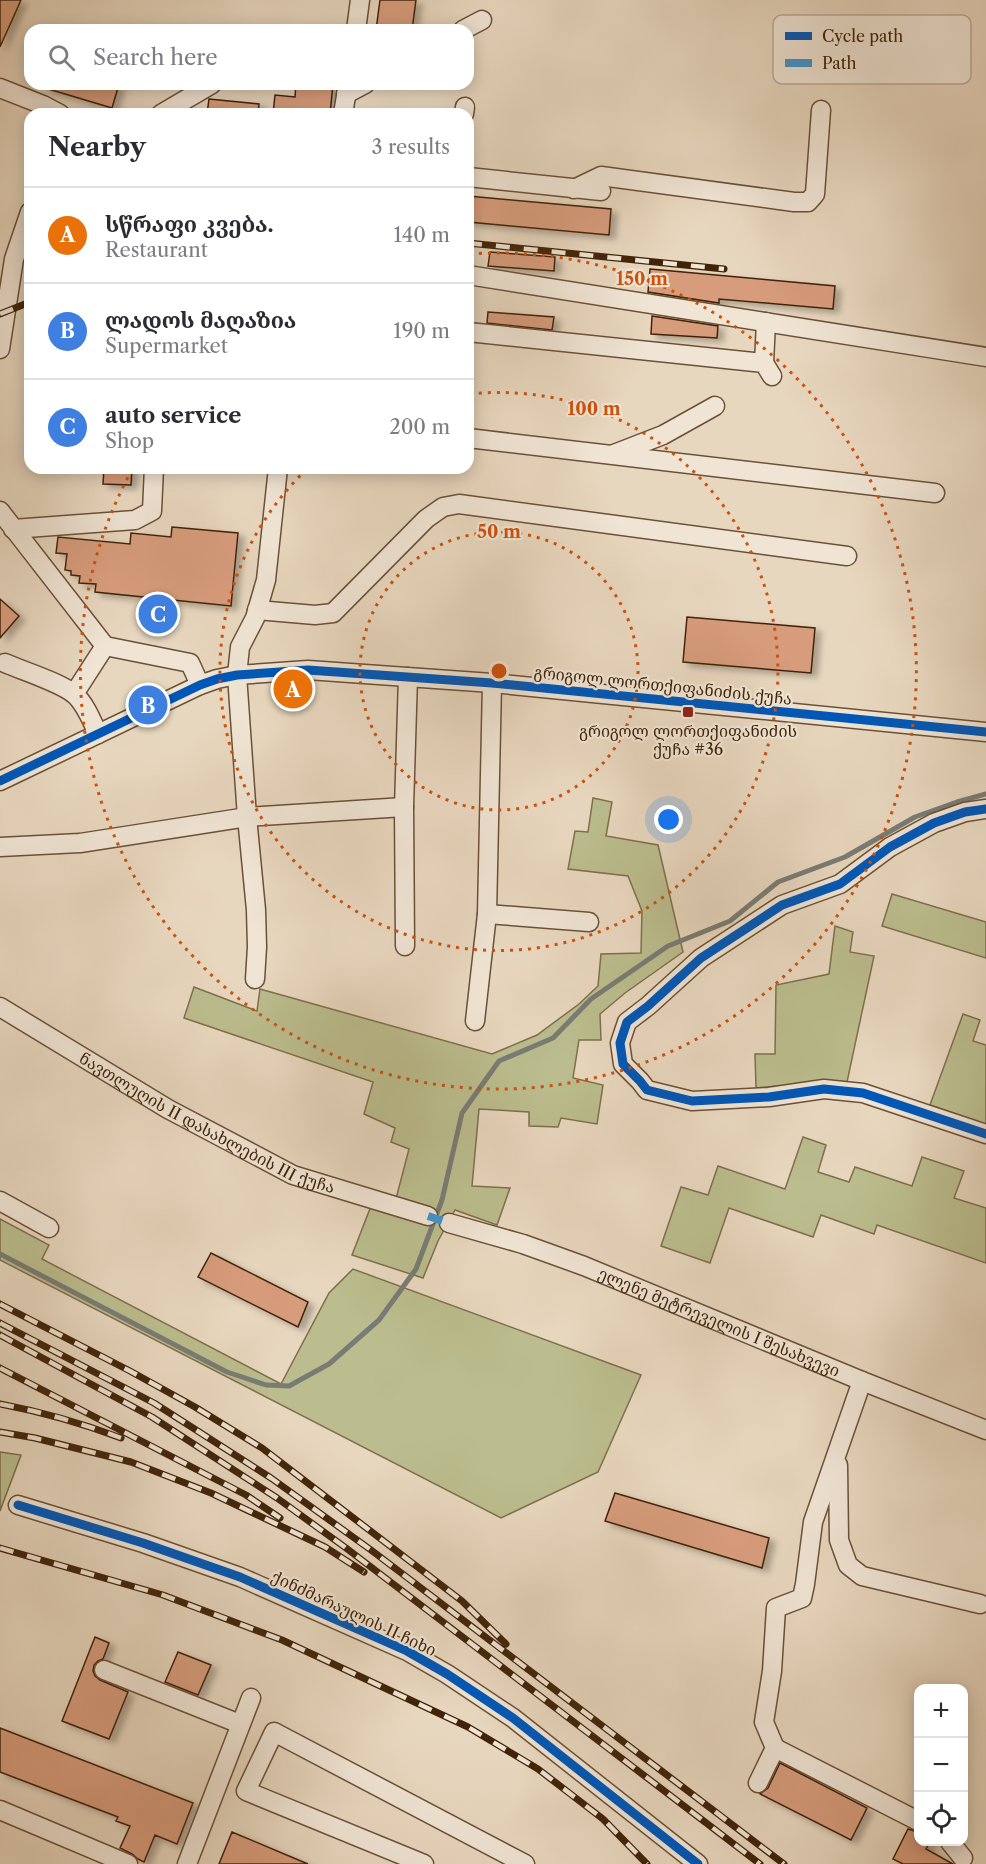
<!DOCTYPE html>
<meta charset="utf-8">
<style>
:root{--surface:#fff;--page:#f7f7f7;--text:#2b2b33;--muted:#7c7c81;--line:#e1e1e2;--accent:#8f2418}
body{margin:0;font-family:"Libre Caslon Text","Noto Serif Georgian",serif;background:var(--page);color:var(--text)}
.controls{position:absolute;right:18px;bottom:18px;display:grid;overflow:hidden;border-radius:12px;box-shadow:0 3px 15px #0003}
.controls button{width:54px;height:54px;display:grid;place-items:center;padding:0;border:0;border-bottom:2px solid var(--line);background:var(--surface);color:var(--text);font:30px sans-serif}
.you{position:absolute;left:669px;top:820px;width:21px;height:21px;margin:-15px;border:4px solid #fff;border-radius:50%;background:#1a73e8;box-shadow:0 0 0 9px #1a73e833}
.badge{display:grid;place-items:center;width:39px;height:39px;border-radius:50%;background:var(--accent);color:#fff;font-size:20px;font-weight:700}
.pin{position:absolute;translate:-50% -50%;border:3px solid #fff;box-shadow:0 2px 6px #0006}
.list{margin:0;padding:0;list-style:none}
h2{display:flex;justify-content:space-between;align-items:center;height:78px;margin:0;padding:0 24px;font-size:26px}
h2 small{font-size:20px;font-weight:400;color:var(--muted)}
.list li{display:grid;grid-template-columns:39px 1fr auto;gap:18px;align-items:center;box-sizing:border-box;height:96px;padding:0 24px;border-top:2px solid var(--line)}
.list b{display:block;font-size:22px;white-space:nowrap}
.list p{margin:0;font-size:20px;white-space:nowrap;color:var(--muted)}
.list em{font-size:20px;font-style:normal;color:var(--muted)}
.icon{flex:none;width:33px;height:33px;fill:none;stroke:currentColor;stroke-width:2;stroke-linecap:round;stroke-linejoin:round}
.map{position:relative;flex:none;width:986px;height:1864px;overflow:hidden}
.search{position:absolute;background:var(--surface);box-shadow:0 3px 15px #0003;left:24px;top:24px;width:450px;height:66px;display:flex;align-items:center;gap:15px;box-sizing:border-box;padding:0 21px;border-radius:18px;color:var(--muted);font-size:22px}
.panel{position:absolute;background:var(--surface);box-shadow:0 3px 15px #0003;left:24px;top:108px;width:450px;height:366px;border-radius:18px}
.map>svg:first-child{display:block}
</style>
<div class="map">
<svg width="986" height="1864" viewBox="0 0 986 1864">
<defs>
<filter id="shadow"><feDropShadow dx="6" dy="4" stdDeviation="3" flood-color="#0004"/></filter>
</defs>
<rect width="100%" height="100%" fill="#e8d7bf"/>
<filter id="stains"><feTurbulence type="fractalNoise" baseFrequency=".00333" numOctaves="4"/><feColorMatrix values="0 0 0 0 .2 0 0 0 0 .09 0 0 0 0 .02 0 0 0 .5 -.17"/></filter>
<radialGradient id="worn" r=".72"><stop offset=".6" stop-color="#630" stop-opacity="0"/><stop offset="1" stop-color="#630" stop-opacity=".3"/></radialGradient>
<path fill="#bbbd8e" stroke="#7e704b" stroke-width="1.5" d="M593 798 612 802 606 836 658 845 683 952 625 993 600 1014 601 1040H579L573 1078 603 1085 597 1124 561 1118 558 1127 529 1126V1112L479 1109 472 1186 510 1188 497 1225 455 1210 438 1241 423 1278 352 1255 371 1206 392 1214 409 1149 391 1142 395 1128 364 1114 373 1082 184 1018 194 987 257 1011 260 989 492 1054 537 1035 579 1004 598 986 601 954 641 953 642 911 628 876 568 869 575 831 588 832Z
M892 894 986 922V958L882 926Z
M835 926 853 932 850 952 874 956 847 1082H821L756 1088 755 1054H775L776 985 829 974Z
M963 1014 980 1020 973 1041 986 1045V1124L930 1105Z
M803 1137 826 1145 818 1172 849 1182 855 1167 912 1186 922 1157 964 1171 954 1198 986 1208V1263L877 1225 874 1234 821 1215 813 1237 729 1208 710 1263 661 1246 681 1187 708 1195 718 1166 785 1189Z
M0 1219 49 1245 42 1259 281 1384 329 1293 353 1269 641 1375 598 1472 501 1518 0 1260Z
M0 1452 21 1455 0 1511Z"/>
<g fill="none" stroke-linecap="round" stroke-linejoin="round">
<path stroke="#797c75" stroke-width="5" d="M0 1254 227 1372 266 1385 289 1386 329 1364 379 1320 416 1269 442 1200 462 1113 499 1061 553 1038 591 999 668 946 730 921 778 882 845 857 915 817 957 802 986 794"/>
</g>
<path fill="#d79c7c" stroke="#412408" stroke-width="1.5" filter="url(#shadow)" d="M0 0H21L0 47Z
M380 0H416L412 30H376Z
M46 84H119L112 108 45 88Z
M296 84H333L330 114H273L275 95 295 97Z
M209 99 259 104 258 114H207Z
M468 196 611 209 609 235 468 222Z
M490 252 555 257 554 271 488 266Z
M650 269 835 286 833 309 719 299V303L648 292Z
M488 312 554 317 552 330 487 323Z
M652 316 718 326 717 338 651 334Z
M104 468H132L131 485 103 484Z
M172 527 238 533 231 606 95 592 96 584 79 583 80 576 71 575V571L65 570 67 554 56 553 58 537 130 544 131 533 171 537Z
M0 599 19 616 0 638Z
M687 617 815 628 811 673 683 662Z
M211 1253 308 1302 298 1327 198 1277Z
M615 1493 769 1538 762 1568 605 1521Z
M95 1637 109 1643 103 1659 98 1661 94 1665 93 1671 95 1676 100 1680 128 1692 109 1739 62 1721Z
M178 1652 211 1665 198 1695 165 1682Z
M0 1728 193 1803 177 1844 155 1835 144 1862 138 1859 132 1854 120 1848 130 1826 116 1821 118 1817 0 1772Z
M780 1763 867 1808 851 1840 760 1794 768 1788Z
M908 1829 918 1832V1842H930L926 1849 953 1864H903L893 1859Z
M232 1832 308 1864H219Z"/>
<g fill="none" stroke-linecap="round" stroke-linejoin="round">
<g stroke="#6b5136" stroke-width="21">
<g id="minor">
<path d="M356 30 360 0"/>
<path d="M463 30 482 20"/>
<path d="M0 88 43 105 60 114"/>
<path d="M346 94 365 84"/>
<path d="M161 114 212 84"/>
<path d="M343 114 348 84"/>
<path d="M464 114 465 107"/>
<path d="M468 177 601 191"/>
<path d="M574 189 601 176 794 202H808L815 194 821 110"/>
<path d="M468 275 986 357"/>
<path d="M468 332 764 363 772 376"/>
<path d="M0 349 14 259 30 212"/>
<path d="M764 363 766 322"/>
<path d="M468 438 935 493"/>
<path d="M614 454 663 435 715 406"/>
<path d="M0 511 105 646 190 663 200 685"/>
<path d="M13 529 135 520 152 511 154 468"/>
<path d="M257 610 315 615 333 613 426 519 443 507 459 504 847 556"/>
<path d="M5 663C23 671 59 682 74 694 85 703 92 721 98 734"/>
<path d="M74 694 105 646"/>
<path d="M0 781 200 685 217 679 237 675 308 670 492 683 986 732"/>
<path d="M986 809 965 812 934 823 890 847 840 884 782 905 701 958 648 1006 627 1022 620 1043 623 1064 640 1081 647 1090 692 1101 769 1097 824 1089 863 1093 986 1134"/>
<path d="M0 847 80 843 247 817 404 807"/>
<path d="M487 914 589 922"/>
<path d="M405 946 404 807 408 677"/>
<path d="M255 979 257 947 256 910 247 817 237 675 240 647 255 618 266 580 278 468"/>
<path id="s1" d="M0 1007 168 1109 293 1175 428 1216"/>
<path d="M475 1021 487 914 492 683"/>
<path d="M0 1201 49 1228"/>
<path id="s2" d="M449 1223 523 1244 584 1266 862 1381 986 1430"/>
<path d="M838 1465 839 1540 848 1565 862 1576 980 1604"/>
<path d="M18 1505 143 1543 240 1577 407 1651 447 1674 513 1718 698 1864"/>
<path d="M104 1670 240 1724"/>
<path d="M775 1748 918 1821"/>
<path d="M758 1783 775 1748 764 1722 772 1671 776 1608 802 1598 805 1584 813 1522 862 1381"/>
<path d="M0 1810 128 1864"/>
<path d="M950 1842 963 1858"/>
<path d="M187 1864 251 1698"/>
<path d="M424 1864 246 1791 274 1732 525 1864"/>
</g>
</g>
<use href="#minor" stroke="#f0e5d5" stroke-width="18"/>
<g stroke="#412408" stroke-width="7">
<path id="rail" d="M468 243 724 269
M0 314 30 302
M0 1304 130 1371 195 1407 262 1448 462 1601 506 1644
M0 1323 154 1403 271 1478 371 1550 784 1864
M0 1335 152 1417 277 1498 346 1548 760 1864
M0 1368 246 1495 280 1518
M0 1404C42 1412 81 1423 121 1438
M0 1432 35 1438 131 1462 211 1493 325 1547 364 1572
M0 1548 163 1595 282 1640 468 1727 538 1769 603 1819 647 1864"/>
</g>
<use href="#rail" stroke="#f0e5d5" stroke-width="4.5" stroke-dasharray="14" stroke-linecap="butt"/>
<path stroke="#3f95d1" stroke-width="8" stroke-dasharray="15 8" stroke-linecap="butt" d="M428 1216 449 1223"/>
<g stroke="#f0e5d5" stroke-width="13">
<path id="cycleway" d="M0 781 200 685 217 679 237 675 308 670 492 683 986 732
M986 809 965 812 934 823 890 847 840 884 782 905 701 958 648 1006 627 1022 620 1043 623 1064 640 1081 647 1090 692 1101 769 1097 824 1089 863 1093 986 1134
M18 1505 143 1543 240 1577 407 1651 447 1674 513 1718 698 1864"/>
</g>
<use href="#cycleway" stroke="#0057b8" stroke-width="9"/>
</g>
<g fill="none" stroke="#cf510b" stroke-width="3" stroke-dasharray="3 6">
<circle cx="499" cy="671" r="139"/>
<path d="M470 394A279 279 0 1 1 307 469"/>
<path d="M470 254A418 418 0 1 1 133 468"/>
</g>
<rect fill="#8f2418" stroke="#f0e5d5" stroke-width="2" x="682" y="706" width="12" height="12" rx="3"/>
<g text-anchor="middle" stroke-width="4.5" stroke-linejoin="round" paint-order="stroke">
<g font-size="16" fill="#412408" stroke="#f0e5d5">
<text transform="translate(663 685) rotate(6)" y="6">გრიგოლ ლორთქიფანიძის ქუჩა</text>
<text dy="6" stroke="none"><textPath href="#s1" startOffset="238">ნავთლუღის II დასახლების III ქუჩა</textPath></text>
<text dy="6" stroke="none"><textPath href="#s2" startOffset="288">ელენე მეტრეველის I შესახვევი</textPath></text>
<text transform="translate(354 1613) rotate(25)" y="6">ქინძმარაულის II ჩიხი</text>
</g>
<g font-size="16" fill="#412408" stroke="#f0e5d5">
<text x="688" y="737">გრიგოლ ლორთქიფანიძის<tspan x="688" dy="18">ქუჩა #36</tspan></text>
</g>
</g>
<rect x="773" y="15" width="198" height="69" rx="9" fill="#f0e5d5" stroke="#bcab98" stroke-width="1.5"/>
<rect x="785" y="32" width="27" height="8" fill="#0057b8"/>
<rect x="785" y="59" width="27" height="8" fill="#3f95d1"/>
<g font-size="16" fill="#412408">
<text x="822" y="42">Cycle path</text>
<text x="822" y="69">Path</text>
</g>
<circle cx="499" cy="671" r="9" fill="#cf510b" stroke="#f0e5d5" stroke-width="3"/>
<g font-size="18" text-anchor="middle" font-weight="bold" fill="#cf510b" stroke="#f0e5d5" stroke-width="4.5" stroke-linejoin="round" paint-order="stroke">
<text x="642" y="285">150 m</text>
<text x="594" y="415">100 m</text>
<text x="499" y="538">50 m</text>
</g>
<rect width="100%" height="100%" filter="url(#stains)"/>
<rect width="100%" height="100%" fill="url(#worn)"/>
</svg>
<div class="controls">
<button>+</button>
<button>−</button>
<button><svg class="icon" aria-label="locate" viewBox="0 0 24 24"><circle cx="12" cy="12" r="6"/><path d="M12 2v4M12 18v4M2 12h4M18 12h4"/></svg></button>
</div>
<div class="you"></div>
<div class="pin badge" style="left:293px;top:689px;background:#e8710a">A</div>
<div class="pin badge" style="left:148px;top:705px;background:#3f7fe0">B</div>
<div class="pin badge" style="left:158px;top:614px;background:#3f7fe0">C</div>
<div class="search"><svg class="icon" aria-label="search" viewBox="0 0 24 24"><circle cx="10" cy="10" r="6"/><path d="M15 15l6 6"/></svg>Search here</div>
<section class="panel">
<h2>Nearby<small>3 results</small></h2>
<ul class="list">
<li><span class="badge" style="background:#e8710a">A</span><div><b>სწრაფი კვება.</b><p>Restaurant</p></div><em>140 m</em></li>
<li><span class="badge" style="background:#3f7fe0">B</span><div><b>ლადოს მაღაზია</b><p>Supermarket</p></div><em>190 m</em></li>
<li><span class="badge" style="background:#3f7fe0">C</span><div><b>auto service</b><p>Shop</p></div><em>200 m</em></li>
</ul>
</section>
</div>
